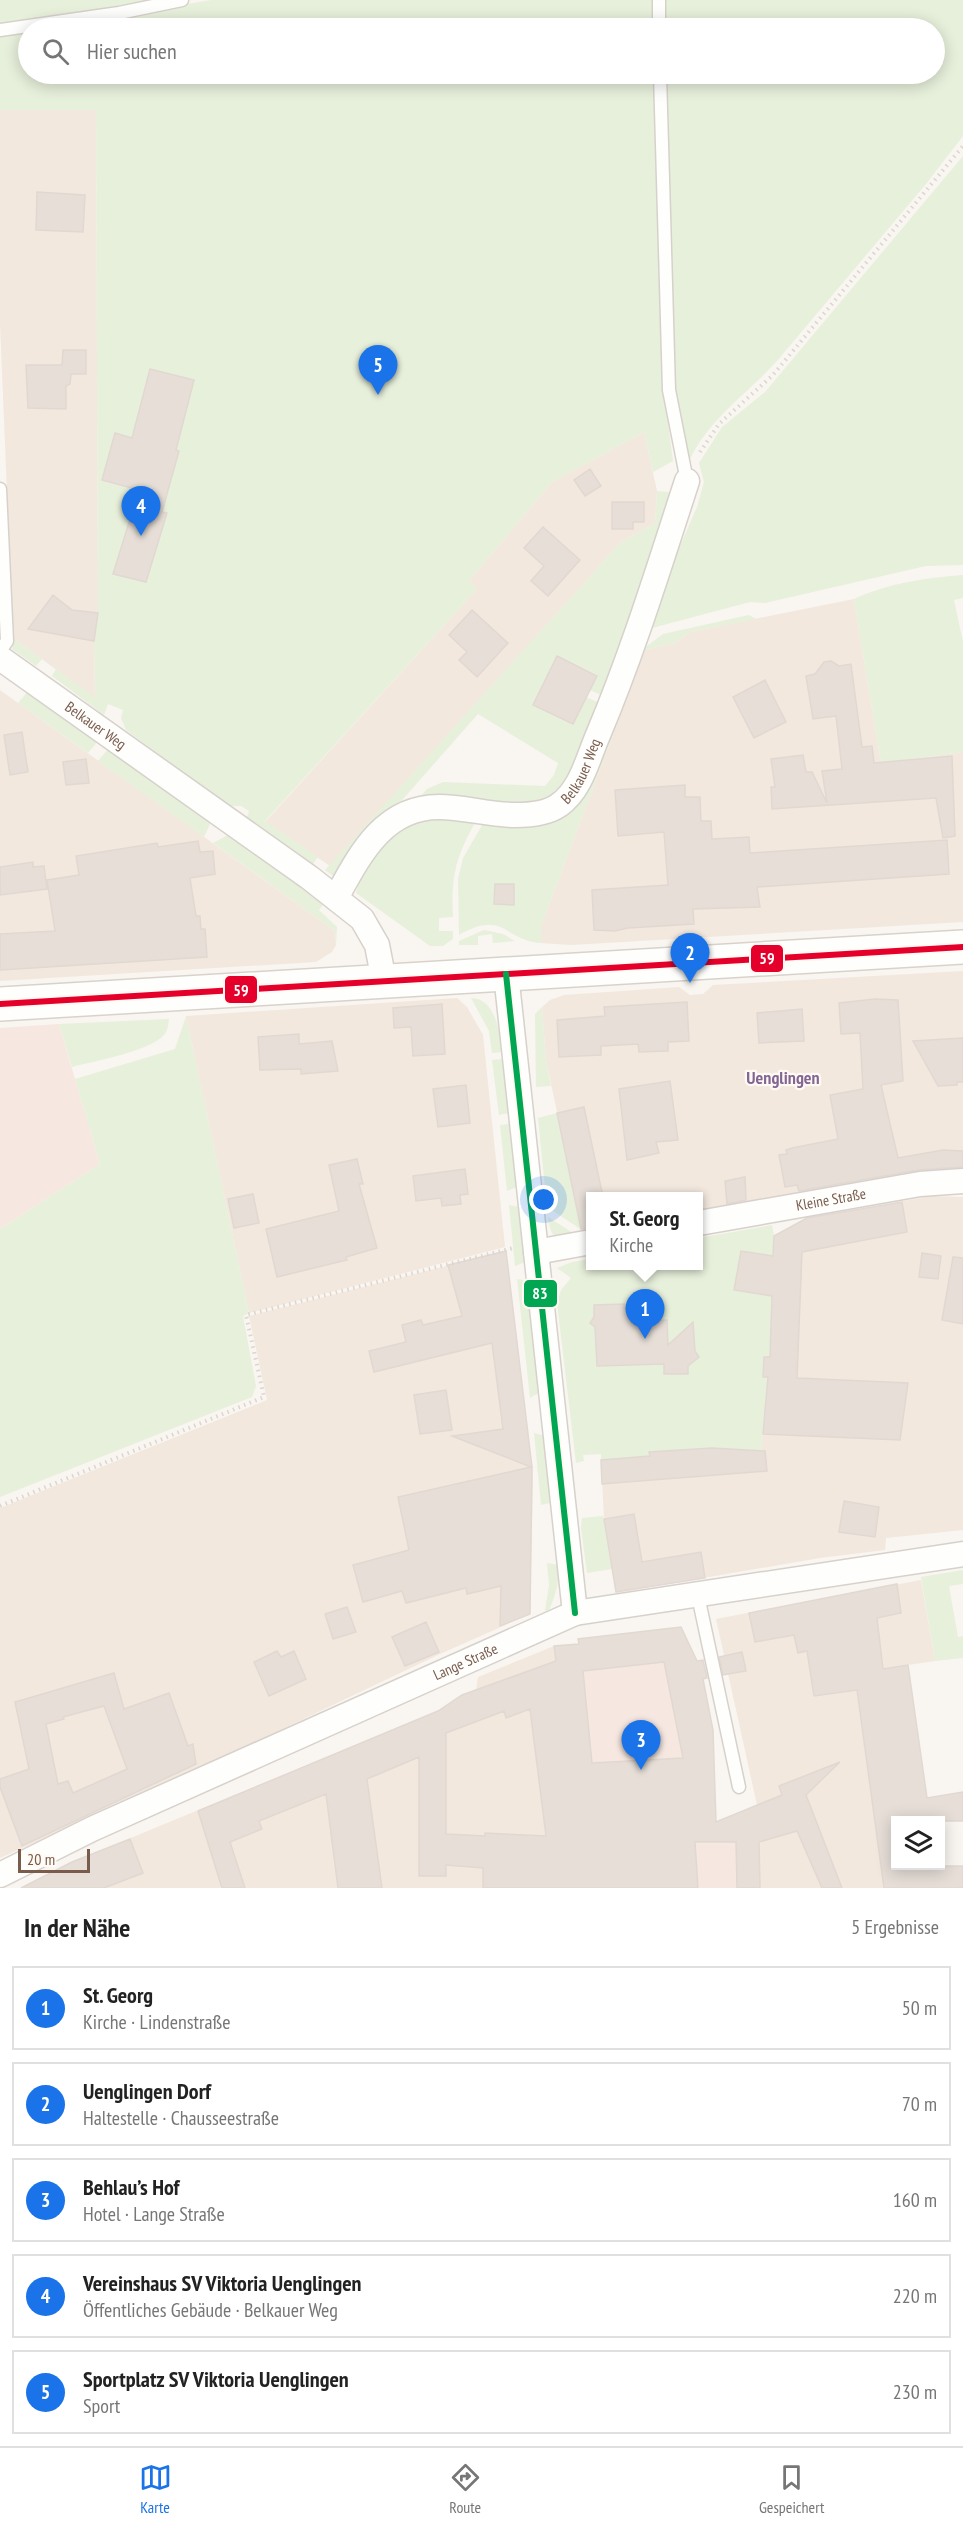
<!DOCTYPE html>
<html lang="de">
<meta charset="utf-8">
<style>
:root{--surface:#fff;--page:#f6f6f6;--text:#222;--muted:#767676;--line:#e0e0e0;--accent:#1a73e8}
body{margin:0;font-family:"PT Sans Narrow",sans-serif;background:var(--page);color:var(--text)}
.controls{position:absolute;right:18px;bottom:18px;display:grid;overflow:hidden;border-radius:0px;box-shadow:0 3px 15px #0003}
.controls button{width:54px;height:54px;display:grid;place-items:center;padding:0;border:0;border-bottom:2px solid var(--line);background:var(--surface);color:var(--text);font:30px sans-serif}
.scale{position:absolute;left:18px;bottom:15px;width:72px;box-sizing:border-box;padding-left:6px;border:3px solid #7a5c4d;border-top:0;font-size:16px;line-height:21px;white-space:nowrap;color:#7a5c4d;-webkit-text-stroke:4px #fffaf3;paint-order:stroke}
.you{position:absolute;left:544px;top:1200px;width:21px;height:21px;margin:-15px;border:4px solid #fff;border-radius:50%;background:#1a73e8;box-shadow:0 0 0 9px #1a73e833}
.badge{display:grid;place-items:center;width:39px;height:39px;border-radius:50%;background:var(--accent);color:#fff;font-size:20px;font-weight:700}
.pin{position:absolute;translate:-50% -50px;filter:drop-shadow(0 2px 3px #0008)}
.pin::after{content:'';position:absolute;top:32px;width:21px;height:18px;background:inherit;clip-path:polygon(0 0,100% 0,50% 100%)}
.popup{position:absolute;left:586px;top:1192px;width:117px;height:78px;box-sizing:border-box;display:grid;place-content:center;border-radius:0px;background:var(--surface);filter:drop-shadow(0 2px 4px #0005);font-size:20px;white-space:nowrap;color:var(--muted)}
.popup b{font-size:22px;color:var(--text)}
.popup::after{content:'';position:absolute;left:50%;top:100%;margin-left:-12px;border:12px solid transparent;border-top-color:var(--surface)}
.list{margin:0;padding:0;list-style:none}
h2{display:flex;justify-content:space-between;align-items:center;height:78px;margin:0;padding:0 24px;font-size:26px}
h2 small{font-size:20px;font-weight:400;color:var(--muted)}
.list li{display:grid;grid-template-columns:39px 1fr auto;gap:18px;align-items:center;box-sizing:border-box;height:84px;margin:0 12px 12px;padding:0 12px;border:2px solid var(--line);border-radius:0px}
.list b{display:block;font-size:22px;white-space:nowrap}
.list p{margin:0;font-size:20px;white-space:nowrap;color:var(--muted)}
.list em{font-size:20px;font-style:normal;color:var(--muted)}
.icon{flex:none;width:33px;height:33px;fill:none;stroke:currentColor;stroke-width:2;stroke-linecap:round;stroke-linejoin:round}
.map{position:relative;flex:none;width:963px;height:1888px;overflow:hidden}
.search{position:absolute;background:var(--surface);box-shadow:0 3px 15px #0003;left:18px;right:18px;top:18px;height:66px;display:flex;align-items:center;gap:15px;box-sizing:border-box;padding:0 21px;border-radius:33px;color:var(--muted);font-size:22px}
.sheet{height:558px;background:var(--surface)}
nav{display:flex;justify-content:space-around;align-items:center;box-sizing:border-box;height:84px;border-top:2px solid var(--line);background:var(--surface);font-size:16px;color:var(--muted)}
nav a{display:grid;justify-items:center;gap:3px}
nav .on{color:var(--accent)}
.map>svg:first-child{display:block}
</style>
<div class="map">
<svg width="963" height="1888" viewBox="0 0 963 1888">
<rect width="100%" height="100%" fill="#f9f5f0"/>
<path fill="#f2e8de" d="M0 110H96L98 613 94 641 95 698 13 638 0 323Z
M644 432 657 491 655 523 621 542 330 866 265 822 476 590 469 581 552 482Z
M854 599 881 763 963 752V922L571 945 541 943V926L645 650 675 643 690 632Z
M0 690 335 931 336 945 332 952 316 962 0 981Z
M963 971V1174L699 1215V1196H591V1228L582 1230 546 1060 542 1007 550 1000 564 995 679 987 690 995 703 994 713 985Z
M457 998 467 1007 483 1035 505 1247 249 1313 186 1016Z
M931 1196 963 1197V1530L886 1538 885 1550 820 1558 616 1593 604 1519 601 1460 649 1456V1452L761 1451 768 1377H763L770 1357 774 1236 806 1219Z
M506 1251 533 1477 530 1614 440 1654 198 1769 0 1858V1508L267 1400 249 1316Z
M921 1580 935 1661 854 1673 884 1888H737V1813L757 1805 716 1619Z
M554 1646 576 1844 550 1888H21L87 1856 438 1711 462 1695 476 1690 478 1677Z"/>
<path fill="#f6e8e1" d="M59 1024 100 1164 0 1229V1028Z
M679 1627 681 1642 687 1640 698 1664 700 1663 713 1730 716 1826 736 1842 737 1888H550L576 1843 554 1646 578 1644V1639Z"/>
<path fill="#e7f0db" d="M0 0H154L0 25Z
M211 0H652V28H42Z
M666 0H963V136L926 184 777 361C747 394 710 418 690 459L684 456 676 407 665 74H934V28H665Z
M28 30V74H653L666 408 673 461 653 472 644 432 552 482 469 581 477 589 265 821 318 857 313 864 247 817 249 811 241 806H229L126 730 121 718 123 710 108 704 104 715 52 676 56 669 95 697 94 641 98 613 96 110H0V35Z
M963 156V565L926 566 765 603 750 602 652 628 645 626 697 507 704 482 699 463 722 427 765 392Z
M657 491 669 492 667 522 605 697 590 690 597 675 557 656 533 704 572 724 586 697 602 704 568 788 534 809 413 805 427 789 443 782 545 786 554 775 558 763 478 714 388 816 336 878 325 870 621 542 655 523Z
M963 575V598L954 600 963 642V752L881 763 854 599C888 583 925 578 963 575Z
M749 615 756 619 690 632 675 643 645 650 541 926V943C504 941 505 909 459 935L458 879 463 858 485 820C525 827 555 835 580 797L635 655 663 634Z
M13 638 42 659 36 666 12 649Z
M29 690 98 741 88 753 18 703Z
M109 748 211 822 204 837 98 761Z
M445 817 477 819C456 857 451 873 453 917L439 918V931H453V939L443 946H430L356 893C363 868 377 844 400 829 413 821 431 819 445 817Z
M228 835 324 903 319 910 337 927 336 945 335 931 213 843Z
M484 930 503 934 515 941 493 943 492 934 478 936V945H459V941Z
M471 998C496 998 500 1034 502 1052L492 1053 489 1031Z
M542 1007 546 1060 551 1086 536 1087 535 1014Z
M186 1016 249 1313 243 1316 256 1386 252 1397 0 1497V1229L100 1164 75 1079 175 1049Z
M169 1019C168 1026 168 1031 163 1036 147 1052 94 1061 72 1067L59 1024Z
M502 1059 509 1113 499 1115 492 1060Z
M557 1113 582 1230 547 1207 538 1118Z
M510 1124 517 1187 507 1191 500 1125Z
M509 1205 519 1207 525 1262 515 1266Z
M548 1217 573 1233 575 1241C554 1239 551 1238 548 1217Z
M772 1225 774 1236 770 1357 763 1377H768L761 1451 650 1452 649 1456 601 1460V1454L583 1455 584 1461 576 1463 557 1303 561 1290 571 1278 557 1268 572 1262 591 1259V1266H699V1238Z
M517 1279 528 1281 540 1392 530 1398Z
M534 1433 545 1436 553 1502 541 1505Z
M603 1516 612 1569 587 1573 581 1528 582 1518Z
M547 1563 559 1565C559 1582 556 1595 549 1610L545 1611 549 1585Z
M963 1570V1584L949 1586 958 1637 963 1636V1658L935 1661 921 1577Z"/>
<path fill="#e6ded7" stroke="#e2d8d2" stroke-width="1.5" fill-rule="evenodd" d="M37 192 85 195 83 232 36 230Z
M63 350H86V374H71L70 384 66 386V409L28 408 26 365H62Z
M150 369 194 380 176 450 179 451 162 512 167 513 146 582 113 574 139 490 102 480 115 433 132 438Z
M590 469 601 486 585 496 574 480Z
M612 502H644V522H633V529H612Z
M543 527 580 560 548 596 531 581 544 566 524 548Z
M53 595 72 610 98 613 94 641 28 629Z
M472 610 508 643 477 677 459 660 467 652 449 635Z
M557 656 597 676 573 724 533 705Z
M831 661 839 666 851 664 862 747 872 746 874 763 952 756 955 836 943 838 936 798 772 809 771 787H775L771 759 803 755 806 772H812L827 803 822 771 842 769 836 716 813 719 806 676 815 674 824 662Z
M765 680 786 722 754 738 733 697Z
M22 732 28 772 10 775 4 735Z
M86 759 89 783 66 785 63 762Z
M685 785V797H700L701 821H711L712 839 749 837 750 853 947 840 949 874 757 887 760 907 693 909 694 924 628 928 615 931 594 930 592 890 668 885 664 832 618 836 615 790Z
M198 841 200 852 213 851 215 874 190 878 196 916H200L201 929H205L207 957 0 970V934L55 931 47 880 79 875 76 856 157 843 158 847Z
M33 862V867L44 866 47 889 0 895V867Z
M495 884H514V905L494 904Z
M875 999 898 1000 903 1081 881 1085 898 1158 943 1150 963 1151V1167L918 1170 799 1191 797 1185 785 1187 779 1155 787 1154 786 1150 792 1148 838 1139 830 1095 863 1089 860 1033 841 1034 839 1003Z
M687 1002 689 1041 668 1042V1051L639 1052 638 1044 601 1046V1055L559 1057 557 1020 605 1016 604 1007Z
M442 1004 445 1054 413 1056 411 1027 394 1028 393 1008Z
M802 1009 804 1041 759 1043 757 1013Z
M299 1034V1044L332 1041 338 1071 301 1074V1069L260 1070 258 1037Z
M963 1038V1082H957V1085L938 1086 913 1041Z
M670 1081 678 1140 656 1142 659 1153 627 1160 619 1089Z
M466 1085 470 1123 438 1127 433 1089Z
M584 1107 603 1197H591V1228L581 1229 557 1113Z
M357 1159 363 1184H359L377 1248 346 1257 347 1260 277 1277 266 1229 339 1211 329 1165Z
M465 1169 468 1194 460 1195 461 1204 442 1206 441 1198 416 1201 413 1176Z
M745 1177 746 1200 727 1204 725 1181Z
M253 1194 259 1223 234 1228 228 1199Z
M902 1202 907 1232 802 1252 797 1378 908 1383 900 1440 763 1434 768 1377H763L764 1357H770L772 1296 734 1290 741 1251 773 1256 774 1236 807 1218Z
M506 1251 532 1467 530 1614 500 1626 501 1586 467 1594 466 1588 406 1603 402 1591 363 1602 353 1565 409 1550 398 1497 531 1467 452 1436 503 1429 492 1343 374 1372 369 1351 406 1342 402 1325 421 1320 423 1325 462 1316 448 1265Z
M922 1253 941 1256 938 1279 919 1277Z
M953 1257 963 1258V1324L942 1320Z
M624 1304V1308H633L634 1322 667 1320 668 1345 693 1322 695 1351 699 1357 688 1366V1374H664V1364L597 1366 595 1327 590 1323 594 1317V1305Z
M446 1390 452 1430 420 1434 414 1395Z
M712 1448 765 1451 767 1471 602 1484 601 1460 650 1456 649 1452Z
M844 1501 879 1507 875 1537 839 1532Z
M634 1514 642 1562 701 1552 705 1578 616 1592 604 1519Z
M897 1584 901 1613 877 1618 883 1669 908 1665 927 1798 963 1792V1821H896V1866H963V1888H884L857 1690 814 1696 807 1651 798 1653 794 1635 755 1642 749 1613Z
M347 1607 356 1632 333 1639 325 1614Z
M426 1622 439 1652 405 1666 392 1637Z
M681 1627 697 1661 703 1660 707 1678 703 1679 713 1730 716 1822 782 1795 779 1786 840 1762 806 1795 842 1888H822L797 1831 759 1842 760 1888H737L736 1842H695L698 1888H483V1868L446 1865V1876H419V1757L367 1779 382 1888H338L326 1794 259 1821 262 1829 230 1842 245 1888H222L198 1811 438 1711 462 1695 556 1661 554 1646 579 1644 578 1639ZM664 1662 683 1758 592 1763 583 1671ZM530 1709 546 1836 485 1833V1836L446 1834V1733L504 1711 506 1718Z
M277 1651 281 1657 294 1651 306 1679 269 1696 254 1662Z
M742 1652 746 1671 723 1675 719 1657Z
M114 1673 124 1709 169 1693 188 1746 193 1744 196 1764 22 1846 0 1787V1779L29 1769 15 1702ZM104 1706 127 1769 73 1793 68 1781 58 1784 46 1724 64 1719 63 1717Z
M130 1839 143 1873 104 1888H21L72 1862Z"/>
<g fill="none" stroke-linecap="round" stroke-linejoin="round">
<g stroke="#d7d1cb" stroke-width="15">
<path id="service" d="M659 0V28
M0 30 119 13 182 0
M660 74 669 390 687 481
M0 489 7 641 0 651
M698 1596 739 1787"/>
</g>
<g stroke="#d7d1cb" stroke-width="27">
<g id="minor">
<path id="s1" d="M0 658 310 878 362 919 377 945 384 981"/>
<path id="s2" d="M336 898C359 856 383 807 439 807 464 807 490 815 515 815 529 815 547 814 559 805 581 790 588 758 598 735 633 652 659 567 687 481"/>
<path d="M506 974 575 1613"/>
<path id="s3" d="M699 1223 920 1184 963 1181"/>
<path d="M536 1252 591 1242"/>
<path id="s4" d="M0 1875 92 1829 575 1613 963 1554"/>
</g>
</g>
<g stroke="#d9d2cb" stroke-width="36">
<path id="secondary" d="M0 1004 963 947"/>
</g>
<path stroke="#dcd5d0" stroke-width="4" stroke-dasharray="1.5 4.5" stroke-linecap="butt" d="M700 452 719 424 773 375 963 146
M0 1506 264 1397 246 1315 513 1248"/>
<use href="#service" stroke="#fefefd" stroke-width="12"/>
<use href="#minor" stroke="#fefefd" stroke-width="24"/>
<use href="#secondary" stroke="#fefefd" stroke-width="33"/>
<g stroke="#fffaf3" stroke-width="10">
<path id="bus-1" d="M0 1004 963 947"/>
</g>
<g stroke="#fffaf3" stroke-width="10">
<path id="bus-2" d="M506 974 575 1613"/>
</g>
<use href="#bus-1" stroke="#e4002b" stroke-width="6"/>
<use href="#bus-2" stroke="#00a651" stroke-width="6"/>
</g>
<g text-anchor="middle" stroke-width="4.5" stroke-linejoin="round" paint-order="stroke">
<g font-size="15" fill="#7a5c4d" stroke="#fffaf3">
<text dy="5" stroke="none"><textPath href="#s1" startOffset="117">Belkauer Weg</textPath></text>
<text dy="5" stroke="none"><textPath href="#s2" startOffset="309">Belkauer Weg</textPath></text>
<text dy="5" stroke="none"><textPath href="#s3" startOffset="134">Kleine Straße</textPath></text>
<text dy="5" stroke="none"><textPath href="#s4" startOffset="512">Lange Straße</textPath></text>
</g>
<g font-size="18" font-weight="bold" fill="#846695" stroke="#fffaf3">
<text x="783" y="1084">Uenglingen</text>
</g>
</g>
<g stroke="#fffaf3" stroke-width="2">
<rect x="750" y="944" width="34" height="29" rx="6" fill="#e4002b"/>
<rect x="224" y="975" width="34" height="29" rx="6" fill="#e4002b"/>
<rect x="523" y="1279" width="35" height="29" rx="6" fill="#00a651"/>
</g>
<g font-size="16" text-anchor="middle" font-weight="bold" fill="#fff">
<text x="767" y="964">59</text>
<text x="241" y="996">59</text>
<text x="540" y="1299">83</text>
</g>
</svg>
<div class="controls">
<button><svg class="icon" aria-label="layers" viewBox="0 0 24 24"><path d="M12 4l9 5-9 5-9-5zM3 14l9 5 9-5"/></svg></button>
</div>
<div class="scale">20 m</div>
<div class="you"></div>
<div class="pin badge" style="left:645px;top:1339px">1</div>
<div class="popup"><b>St. Georg</b>Kirche</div>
<div class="pin badge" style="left:690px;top:983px">2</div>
<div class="pin badge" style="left:641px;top:1770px">3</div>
<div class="pin badge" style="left:141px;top:536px">4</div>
<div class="pin badge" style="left:378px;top:395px">5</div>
<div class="search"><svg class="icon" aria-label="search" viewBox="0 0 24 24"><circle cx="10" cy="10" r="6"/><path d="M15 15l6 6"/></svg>Hier suchen</div>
</div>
<section class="sheet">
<h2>In der Nähe<small>5 Ergebnisse</small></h2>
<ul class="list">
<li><span class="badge">1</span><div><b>St. Georg</b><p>Kirche · Lindenstraße</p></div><em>50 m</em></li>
<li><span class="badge">2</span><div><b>Uenglingen Dorf</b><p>Haltestelle · Chausseestraße</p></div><em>70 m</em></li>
<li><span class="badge">3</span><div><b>Behlau’s Hof</b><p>Hotel · Lange Straße</p></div><em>160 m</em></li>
<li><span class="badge">4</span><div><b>Vereinshaus SV Viktoria Uenglingen</b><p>Öffentliches Gebäude · Belkauer Weg</p></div><em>220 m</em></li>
<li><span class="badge">5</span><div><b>Sportplatz SV Viktoria Uenglingen</b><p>Sport</p></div><em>230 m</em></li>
</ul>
</section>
<nav>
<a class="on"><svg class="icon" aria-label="map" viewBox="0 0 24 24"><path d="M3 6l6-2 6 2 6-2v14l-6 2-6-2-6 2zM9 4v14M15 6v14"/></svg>Karte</a>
<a><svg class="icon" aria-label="directions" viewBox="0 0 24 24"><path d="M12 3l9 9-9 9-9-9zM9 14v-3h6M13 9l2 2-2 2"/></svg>Route</a>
<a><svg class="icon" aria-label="saved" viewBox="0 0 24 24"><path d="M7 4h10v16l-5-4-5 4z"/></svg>Gespeichert</a>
</nav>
